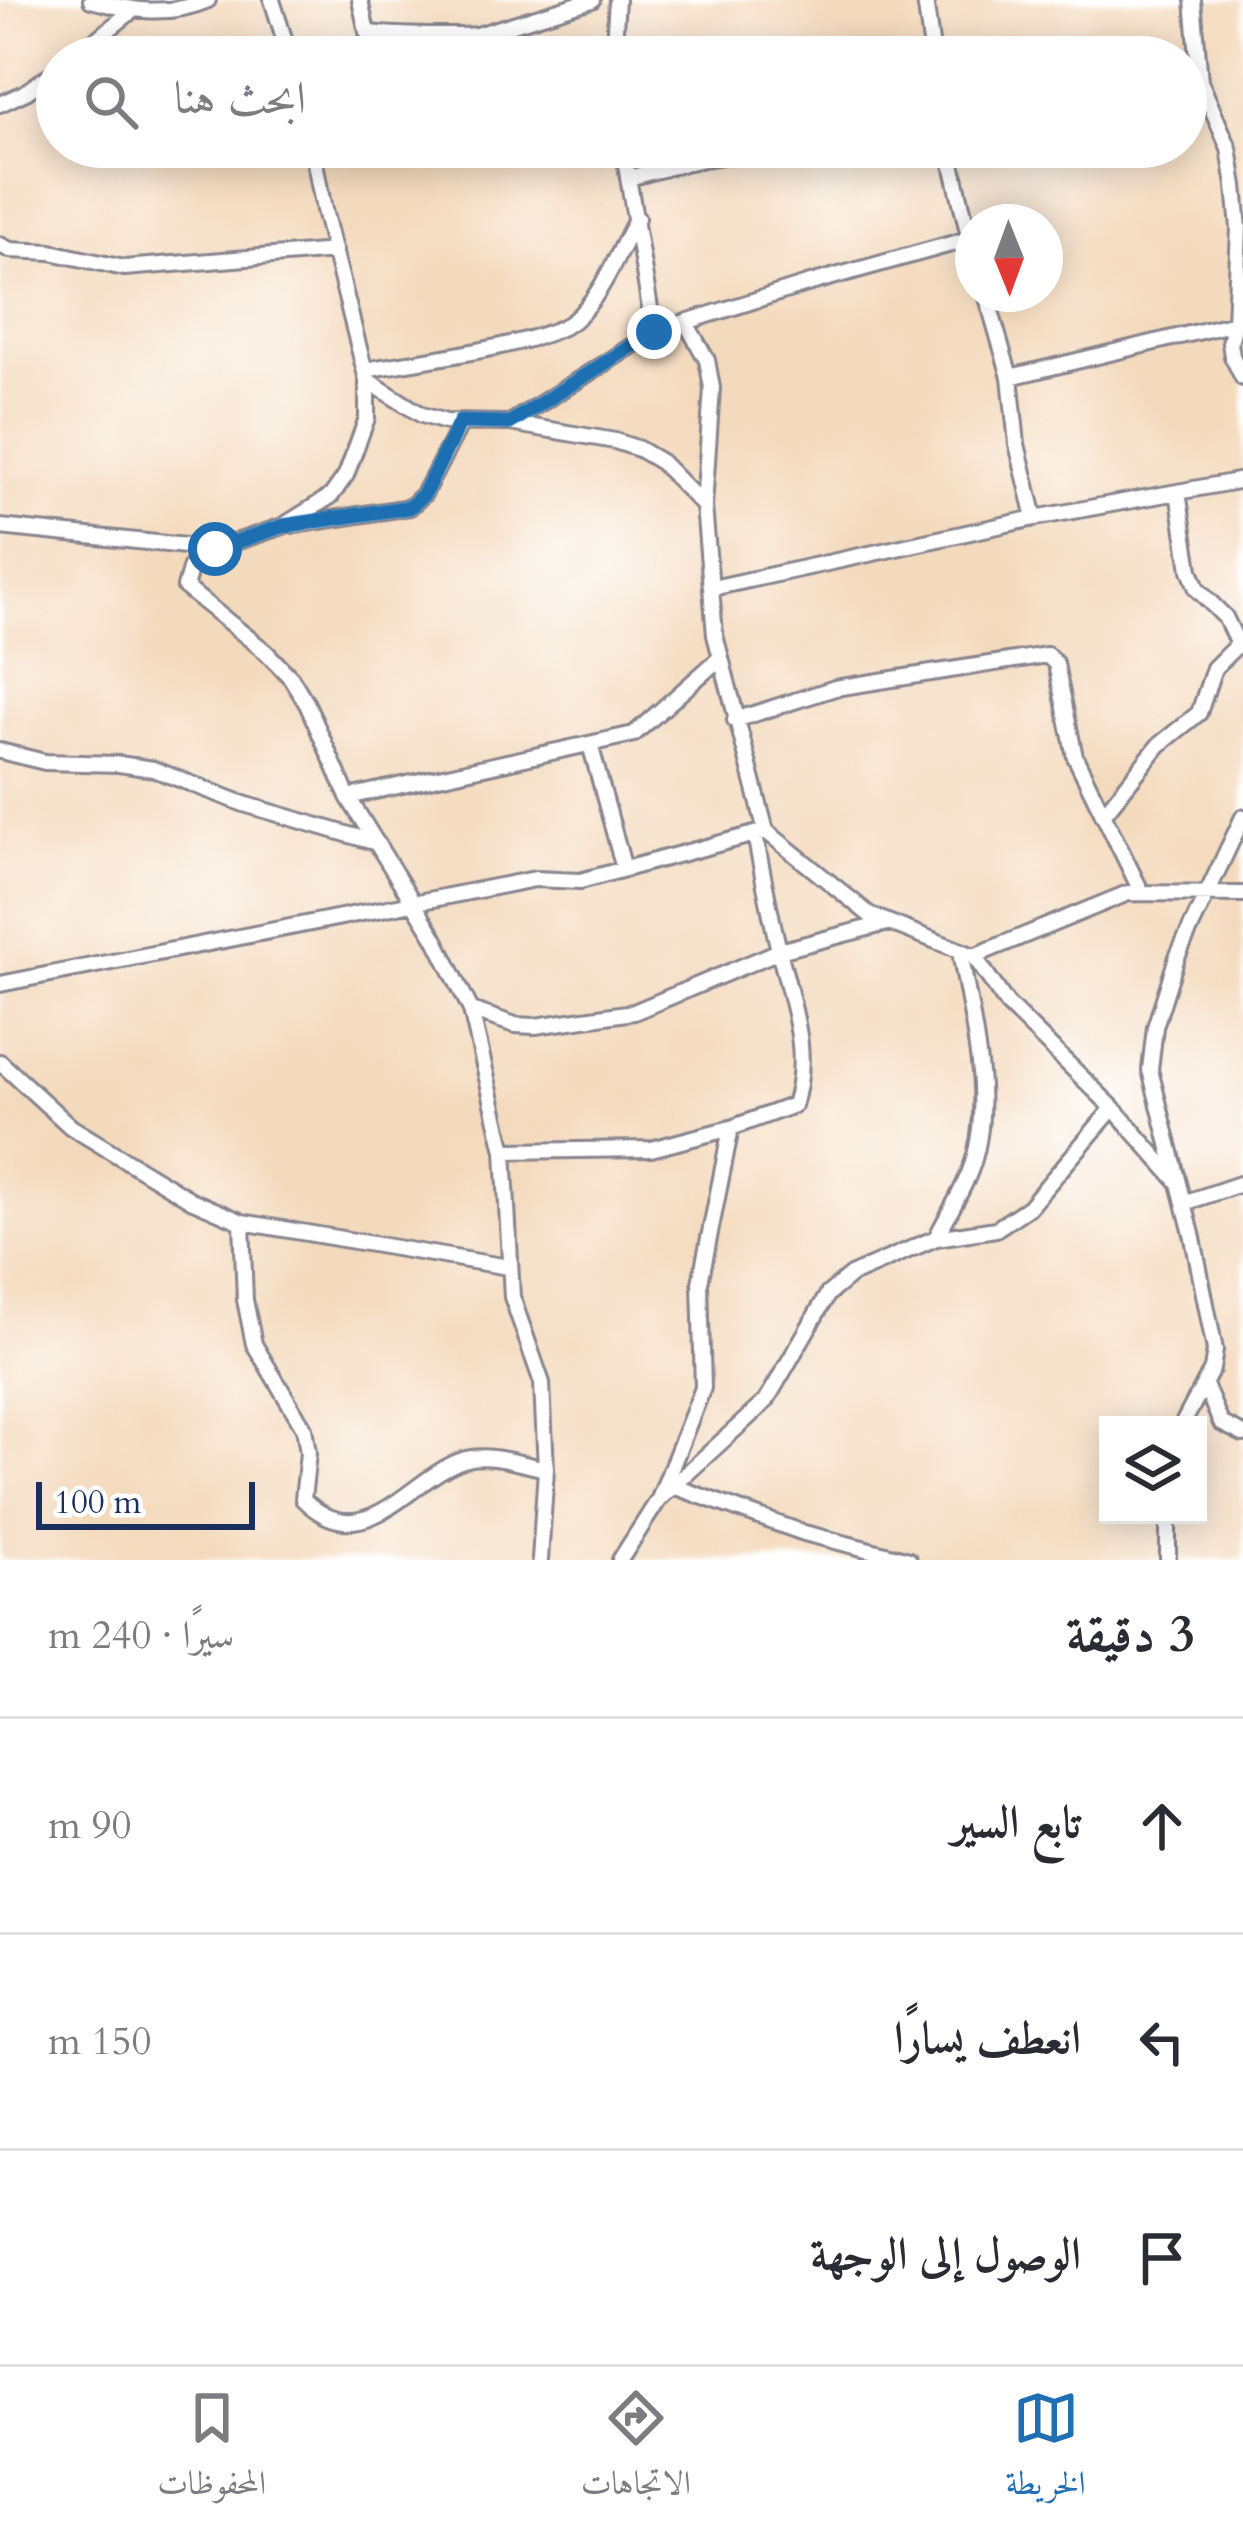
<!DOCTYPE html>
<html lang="ar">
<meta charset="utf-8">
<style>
:root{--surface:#fff;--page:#f7f7f7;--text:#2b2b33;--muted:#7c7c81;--line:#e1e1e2;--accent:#1f6fb2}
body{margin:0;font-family:Cardo,Amiri,serif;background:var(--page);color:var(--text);direction:rtl}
.controls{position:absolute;right:36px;bottom:36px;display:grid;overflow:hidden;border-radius:0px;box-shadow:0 6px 30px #0003}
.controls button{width:108px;height:108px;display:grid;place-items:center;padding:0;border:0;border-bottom:3px solid var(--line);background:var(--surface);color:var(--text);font:60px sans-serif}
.compass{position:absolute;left:955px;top:204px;width:108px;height:108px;border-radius:50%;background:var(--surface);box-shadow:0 6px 30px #0003;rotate:179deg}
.scale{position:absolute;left:36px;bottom:30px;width:219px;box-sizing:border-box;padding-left:12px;border:6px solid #1b2f5e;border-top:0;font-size:33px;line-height:42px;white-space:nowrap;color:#1b2f5e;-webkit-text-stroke:9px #fff;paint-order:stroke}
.stop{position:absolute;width:36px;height:36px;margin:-27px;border:9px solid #1f6fb2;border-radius:50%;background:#fff}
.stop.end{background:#1f6fb2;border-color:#fff;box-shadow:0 3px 12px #0008}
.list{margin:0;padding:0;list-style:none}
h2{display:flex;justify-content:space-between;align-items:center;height:156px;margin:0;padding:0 48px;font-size:51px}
h2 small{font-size:39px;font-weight:400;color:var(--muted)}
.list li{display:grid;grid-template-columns:78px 1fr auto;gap:36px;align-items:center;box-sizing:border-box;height:216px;padding:0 48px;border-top:3px solid var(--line)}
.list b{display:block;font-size:45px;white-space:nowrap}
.list em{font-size:39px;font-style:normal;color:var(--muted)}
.icon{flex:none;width:66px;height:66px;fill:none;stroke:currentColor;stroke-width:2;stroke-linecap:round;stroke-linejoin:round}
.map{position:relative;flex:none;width:1243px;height:1560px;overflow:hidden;direction:ltr}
.search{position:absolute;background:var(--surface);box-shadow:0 6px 30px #0003;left:36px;right:36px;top:36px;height:132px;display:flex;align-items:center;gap:30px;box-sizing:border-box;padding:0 42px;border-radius:66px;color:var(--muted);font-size:45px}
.sheet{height:804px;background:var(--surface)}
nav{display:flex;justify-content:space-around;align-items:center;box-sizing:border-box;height:168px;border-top:3px solid var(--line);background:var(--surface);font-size:33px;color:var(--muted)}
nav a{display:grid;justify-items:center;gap:6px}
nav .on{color:var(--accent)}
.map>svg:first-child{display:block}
</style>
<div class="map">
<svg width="1243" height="1560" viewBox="0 0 1243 1560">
<rect width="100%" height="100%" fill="#fff"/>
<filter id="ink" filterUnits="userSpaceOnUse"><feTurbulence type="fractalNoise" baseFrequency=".00833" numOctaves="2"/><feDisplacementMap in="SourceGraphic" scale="24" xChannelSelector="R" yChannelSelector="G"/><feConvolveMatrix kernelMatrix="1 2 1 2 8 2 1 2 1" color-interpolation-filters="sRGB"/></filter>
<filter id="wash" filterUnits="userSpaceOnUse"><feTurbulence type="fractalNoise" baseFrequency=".004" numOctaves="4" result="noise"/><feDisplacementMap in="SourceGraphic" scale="48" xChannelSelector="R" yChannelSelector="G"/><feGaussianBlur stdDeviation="2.7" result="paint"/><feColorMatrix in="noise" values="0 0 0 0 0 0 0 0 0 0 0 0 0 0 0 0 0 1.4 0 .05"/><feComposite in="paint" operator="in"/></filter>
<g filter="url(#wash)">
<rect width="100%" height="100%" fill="#f4dabd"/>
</g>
<g filter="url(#ink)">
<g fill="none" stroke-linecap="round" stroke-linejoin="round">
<g stroke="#88848e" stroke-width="20">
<path id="minor" d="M91 0C130 11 169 17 208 0
M272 0 290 57
M360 0 367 32C379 36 461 37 477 35L592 0
M925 0 933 57
M1193 0 1200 81 1229 148 1235 186 1239 228 1235 323 1230 343 1232 356 1243 378
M74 57 132 11
M613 57 617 0
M0 104 26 92 57 70
M312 147 324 210 367 380V418L346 475 331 496 283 526 215 549 191 566 185 587 266 652 291 678 307 704 348 797 435 938 471 1010 504 1151 512 1297 542 1383 546 1469 540 1560
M623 147 654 332
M948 147 973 253
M629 178C663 169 697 158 732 155 785 151 844 168 894 147
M0 245 10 250 51 252 124 268 335 251
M986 294 1010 377 1017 444 1035 518
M686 323 707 360 712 388 704 506 715 635 766 831 870 915 974 956 1007 1004 1113 1108 1178 1182
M365 370C409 362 543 345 573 321 602 297 619 250 637 218
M1010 377 1235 323
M367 380 422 415 446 422 510 423 615 441 639 449 661 462 704 506
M510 423 654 332 807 284 969 239
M1178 492 1190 570 1197 589 1225 617 1237 642
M294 525 410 507 424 494 461 423
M0 527 215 549
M712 588 1035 518 1243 480
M735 720 835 688 1047 655 1056 664 1075 757 1141 891
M590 744 624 869
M0 751 45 762 119 764 153 769 244 804 377 843
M348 797 634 734 720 658
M1103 815 1159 745 1199 713 1214 668 1243 639
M974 956 1128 893 1243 894
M0 984 535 879 580 881 766 831
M471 1010 515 1025 535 1026 634 1012 779 951 887 923
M0 1062 71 1127 191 1200 242 1222 508 1267
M504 1151 651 1149 731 1128 794 1105C812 1049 790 1000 778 946 769 909 762 871 755 834
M1184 1203 1243 1183
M242 1222 245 1300 254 1344 304 1428 308 1453 303 1499C364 1560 409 1478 463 1460 488 1452 521 1464 546 1469
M936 1238C947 1216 961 1194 970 1171 996 1103 971 1020 960 951
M1205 1385 1221 1423 1243 1434
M1182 1425 1212 1369 1215 1350 1193 1238 1150 1070 1155 1027 1177 957 1243 817
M673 1486 804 1533 909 1560
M659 1499 766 1401 828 1294 851 1275 936 1238 996 1229 1029 1207 1113 1108
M1168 1515V1560
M620 1560 659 1499 703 1388 700 1283 731 1128"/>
</g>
<use href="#minor" stroke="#fff" stroke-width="14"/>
</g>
</g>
<g fill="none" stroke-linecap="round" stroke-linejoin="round" filter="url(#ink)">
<path stroke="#1f6fb2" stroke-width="15" d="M215 549 283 526 410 507 424 494 460 422 510 423 654 332"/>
</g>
</svg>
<div class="controls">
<button><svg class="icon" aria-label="layers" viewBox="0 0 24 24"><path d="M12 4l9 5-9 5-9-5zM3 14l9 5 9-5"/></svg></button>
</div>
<svg class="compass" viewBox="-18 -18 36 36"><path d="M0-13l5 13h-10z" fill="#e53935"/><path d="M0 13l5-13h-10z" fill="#7c7c81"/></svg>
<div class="scale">100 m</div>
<div class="stop" style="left:215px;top:549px"></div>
<div class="stop end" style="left:654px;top:332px"></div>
<div class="search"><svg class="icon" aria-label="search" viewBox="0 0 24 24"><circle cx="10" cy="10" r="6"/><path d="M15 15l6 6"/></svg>ابحث هنا</div>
</div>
<section class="sheet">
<h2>3 دقيقة<small>سيرًا · 240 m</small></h2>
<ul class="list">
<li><svg class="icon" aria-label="ahead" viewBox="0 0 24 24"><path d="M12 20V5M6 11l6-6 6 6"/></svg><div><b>تابع السير</b></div><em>90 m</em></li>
<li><svg class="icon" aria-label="left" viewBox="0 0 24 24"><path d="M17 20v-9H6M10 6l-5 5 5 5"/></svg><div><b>انعطف يسارًا</b></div><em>150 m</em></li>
<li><svg class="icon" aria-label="arrive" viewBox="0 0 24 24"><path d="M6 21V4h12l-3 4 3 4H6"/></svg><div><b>الوصول إلى الوجهة</b></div></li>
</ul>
</section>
<nav>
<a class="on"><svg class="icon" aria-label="map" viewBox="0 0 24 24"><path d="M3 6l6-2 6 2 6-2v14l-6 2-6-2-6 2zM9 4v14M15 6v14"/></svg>الخريطة</a>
<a><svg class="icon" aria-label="directions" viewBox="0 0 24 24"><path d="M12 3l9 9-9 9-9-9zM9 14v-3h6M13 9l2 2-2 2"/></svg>الاتجاهات</a>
<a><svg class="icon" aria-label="saved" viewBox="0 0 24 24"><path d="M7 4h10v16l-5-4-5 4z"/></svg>المحفوظات</a>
</nav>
